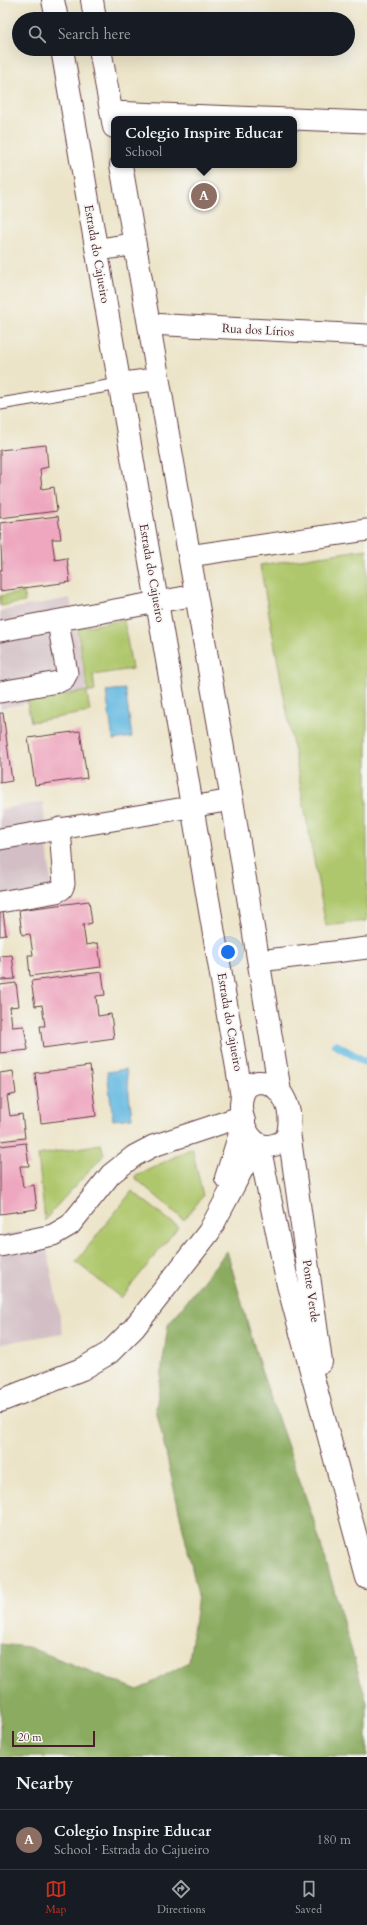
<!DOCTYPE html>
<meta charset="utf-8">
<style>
:root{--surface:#171b24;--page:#242831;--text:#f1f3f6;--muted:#9ea1a6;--line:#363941;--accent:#c8321e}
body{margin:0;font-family:Cardo,serif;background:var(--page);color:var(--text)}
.scale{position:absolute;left:12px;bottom:10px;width:83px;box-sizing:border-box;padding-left:4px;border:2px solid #4a1f2b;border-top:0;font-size:11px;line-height:14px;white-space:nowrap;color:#4a1f2b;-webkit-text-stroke:3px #f6f6f2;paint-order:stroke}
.you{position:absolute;left:228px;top:952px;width:14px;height:14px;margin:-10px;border:3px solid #fff;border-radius:50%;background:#1a73e8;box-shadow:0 0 0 6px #1a73e833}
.badge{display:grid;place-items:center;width:26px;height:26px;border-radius:50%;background:var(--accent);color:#fff;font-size:13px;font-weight:700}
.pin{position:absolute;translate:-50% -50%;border:2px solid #fff;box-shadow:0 1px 4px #0006}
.popup{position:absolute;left:111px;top:116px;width:186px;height:52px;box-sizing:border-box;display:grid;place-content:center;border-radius:8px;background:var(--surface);filter:drop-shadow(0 1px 3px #0005);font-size:13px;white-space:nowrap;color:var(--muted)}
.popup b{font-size:15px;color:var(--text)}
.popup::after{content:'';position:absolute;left:50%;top:100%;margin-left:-8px;border:8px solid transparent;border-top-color:var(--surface)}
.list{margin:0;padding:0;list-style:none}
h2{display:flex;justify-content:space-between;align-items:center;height:52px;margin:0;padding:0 16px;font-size:17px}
h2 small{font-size:13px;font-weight:400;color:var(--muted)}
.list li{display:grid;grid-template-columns:26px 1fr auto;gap:12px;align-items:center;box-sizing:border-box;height:60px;padding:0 16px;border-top:1px solid var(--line)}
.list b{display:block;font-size:15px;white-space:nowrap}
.list p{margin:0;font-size:13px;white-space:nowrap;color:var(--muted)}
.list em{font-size:13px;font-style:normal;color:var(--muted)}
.icon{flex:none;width:22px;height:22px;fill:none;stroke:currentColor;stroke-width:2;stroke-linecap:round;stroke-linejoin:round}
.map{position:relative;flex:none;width:367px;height:1757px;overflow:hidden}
.search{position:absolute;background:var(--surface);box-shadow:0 4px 16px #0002;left:12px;right:12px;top:12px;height:44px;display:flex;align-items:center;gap:10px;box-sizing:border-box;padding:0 14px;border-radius:22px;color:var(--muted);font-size:15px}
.sheet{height:112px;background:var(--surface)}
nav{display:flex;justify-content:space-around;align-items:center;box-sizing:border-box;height:56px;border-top:1px solid var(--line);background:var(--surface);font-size:11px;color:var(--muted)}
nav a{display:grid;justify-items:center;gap:2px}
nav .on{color:var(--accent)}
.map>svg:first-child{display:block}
</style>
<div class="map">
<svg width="367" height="1757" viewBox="0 0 367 1757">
<rect width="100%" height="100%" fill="#f6f6f2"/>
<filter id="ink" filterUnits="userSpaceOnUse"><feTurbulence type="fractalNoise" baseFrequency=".025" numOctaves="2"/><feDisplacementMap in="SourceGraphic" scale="8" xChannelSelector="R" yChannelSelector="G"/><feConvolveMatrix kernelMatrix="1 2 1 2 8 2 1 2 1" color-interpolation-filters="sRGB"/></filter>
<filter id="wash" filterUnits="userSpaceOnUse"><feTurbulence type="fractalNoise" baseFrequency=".012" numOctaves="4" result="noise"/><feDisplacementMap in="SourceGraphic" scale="16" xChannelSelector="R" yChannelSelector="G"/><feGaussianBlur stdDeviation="0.9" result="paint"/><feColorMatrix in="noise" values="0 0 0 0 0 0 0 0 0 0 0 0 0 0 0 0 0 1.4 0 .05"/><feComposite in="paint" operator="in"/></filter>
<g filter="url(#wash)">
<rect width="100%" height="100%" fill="#ece4c8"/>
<path fill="#d2bec4" d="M70 598 87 692 0 708V611Z
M43 802 52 893 0 902V809Z
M43 1228 63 1333 0 1344V1236Z"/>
<path fill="#afc76c" stroke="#7c734c" d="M367 549V921L326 926 260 565Z
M24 592 25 602 0 606V596Z
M124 620 132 669 93 675 95 691 87 693 90 712 31 722 27 701 88 691 77 628Z
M101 1144 104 1155 51 1212 45 1221 38 1155Z
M192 1148 203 1196 184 1220 134 1177Z
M132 1191 178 1227 121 1298 76 1262Z"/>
<path fill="#8bac60" stroke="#6a6646" d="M227 1251 261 1370 313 1518 367 1703V1757H0V1644L28 1647 138 1690 189 1662 198 1595 156 1409 168 1325Z"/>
<path fill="#65b9e1" stroke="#586c86" d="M125 689 132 737 113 740 106 691Z
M126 1069 132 1118 113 1120 107 1072Z"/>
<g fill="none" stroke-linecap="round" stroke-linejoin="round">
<path stroke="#65b9e1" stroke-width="8" d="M336 1045 367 1063"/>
</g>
<g id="blocks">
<path fill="#eea7bf" d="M46 445 48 467 40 469 42 489 54 487 57 511 0 518V450Z
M58 516 61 539H52L55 560 67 558 70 582 0 591V570H2L0 523Z
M0 713H3L12 781 0 783Z
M80 731 87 778 35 785 28 738Z
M89 901 92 923 83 925 86 945 98 943 101 967 30 976 28 955H33L30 934 22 935 19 910Z
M0 912H3L6 935 0 936Z
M12 955 15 979 0 980V956Z
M102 972 105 995 96 996 98 1016 111 1014 114 1038 43 1048 40 1026H45L42 1005 35 1006 31 981Z
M16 983 19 1006 10 1007 12 1027 24 1026 28 1050 0 1053V985Z
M90 1066 96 1116 41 1123 35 1073Z
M13 1071 16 1094 7 1096 10 1116 22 1114 25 1138 0 1141V1073Z
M26 1143 29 1166H20L23 1187 34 1185 37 1209 0 1214V1146Z"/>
</g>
</g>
<g filter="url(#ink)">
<use href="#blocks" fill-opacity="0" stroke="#623d43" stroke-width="1"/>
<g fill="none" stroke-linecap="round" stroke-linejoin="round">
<g stroke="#623d43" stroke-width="13">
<path id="service" d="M0 404 120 384"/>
</g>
<g stroke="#623d43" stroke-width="23">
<path id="minor" d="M111 112 289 119
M294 119 367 122
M149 324 367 335
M189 556 367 530
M0 631 196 595
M0 692 58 682 64 679 67 673 58 622
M0 839 232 800
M0 902 56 892 62 889 64 884 60 828
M259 961 367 948
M0 1246 53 1235 70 1225 111 1174 134 1156 153 1146 243 1116"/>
</g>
<g stroke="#623d43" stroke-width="24">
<path id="tertiary" d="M226 1178 244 1121
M0 1401 82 1369 109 1353 134 1328 209 1232 256 1143"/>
</g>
<g stroke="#623d43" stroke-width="24">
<path id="secondary" d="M53 0 57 19
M92 0 95 19
M62 49 242 1097
M100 49 114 127
M121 165 232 800 280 1092
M97 250 134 244
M120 384 158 379
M258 1082C281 1081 292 1107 289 1128 288 1136 285 1142 277 1144 246 1157 232 1104 247 1087 250 1084 254 1083 258 1082Z
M289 1132 321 1362
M259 1145 288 1285 367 1578"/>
</g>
<use href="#service" stroke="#fff" stroke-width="11"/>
<use href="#minor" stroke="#fff" stroke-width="21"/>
<use href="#tertiary" stroke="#fff" stroke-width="22"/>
<use href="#secondary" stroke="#fff" stroke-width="22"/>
</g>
</g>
<g text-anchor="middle" stroke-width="3.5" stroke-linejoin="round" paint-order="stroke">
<g font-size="12" fill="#4a1f2b" stroke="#f6f6f2">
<text transform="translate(97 254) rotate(80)" y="4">Estrada do Cajueiro</text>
<text transform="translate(258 330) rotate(3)" y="4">Rua dos Lírios</text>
<text transform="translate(152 573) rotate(80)" y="4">Estrada do Cajueiro</text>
<text transform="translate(230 1022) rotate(80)" y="4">Estrada do Cajueiro</text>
<text transform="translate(311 1291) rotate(82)" y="4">Ponte Verde</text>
</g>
</g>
</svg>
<div class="scale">20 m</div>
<div class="you"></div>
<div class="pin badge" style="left:204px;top:196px;background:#8d6e63">A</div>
<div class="popup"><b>Colegio Inspire Educar</b>School</div>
<div class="search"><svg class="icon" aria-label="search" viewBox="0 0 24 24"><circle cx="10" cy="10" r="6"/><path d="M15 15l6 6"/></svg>Search here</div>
</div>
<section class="sheet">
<h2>Nearby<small></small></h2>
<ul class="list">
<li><span class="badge" style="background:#8d6e63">A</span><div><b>Colegio Inspire Educar</b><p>School · Estrada do Cajueiro</p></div><em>180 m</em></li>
</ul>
</section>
<nav>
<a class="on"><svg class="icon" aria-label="map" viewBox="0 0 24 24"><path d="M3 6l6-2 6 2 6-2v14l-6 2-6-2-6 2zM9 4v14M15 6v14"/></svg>Map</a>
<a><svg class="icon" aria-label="directions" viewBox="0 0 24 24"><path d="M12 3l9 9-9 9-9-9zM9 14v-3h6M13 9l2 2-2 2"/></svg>Directions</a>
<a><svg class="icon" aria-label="saved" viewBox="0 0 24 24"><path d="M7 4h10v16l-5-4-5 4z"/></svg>Saved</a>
</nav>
